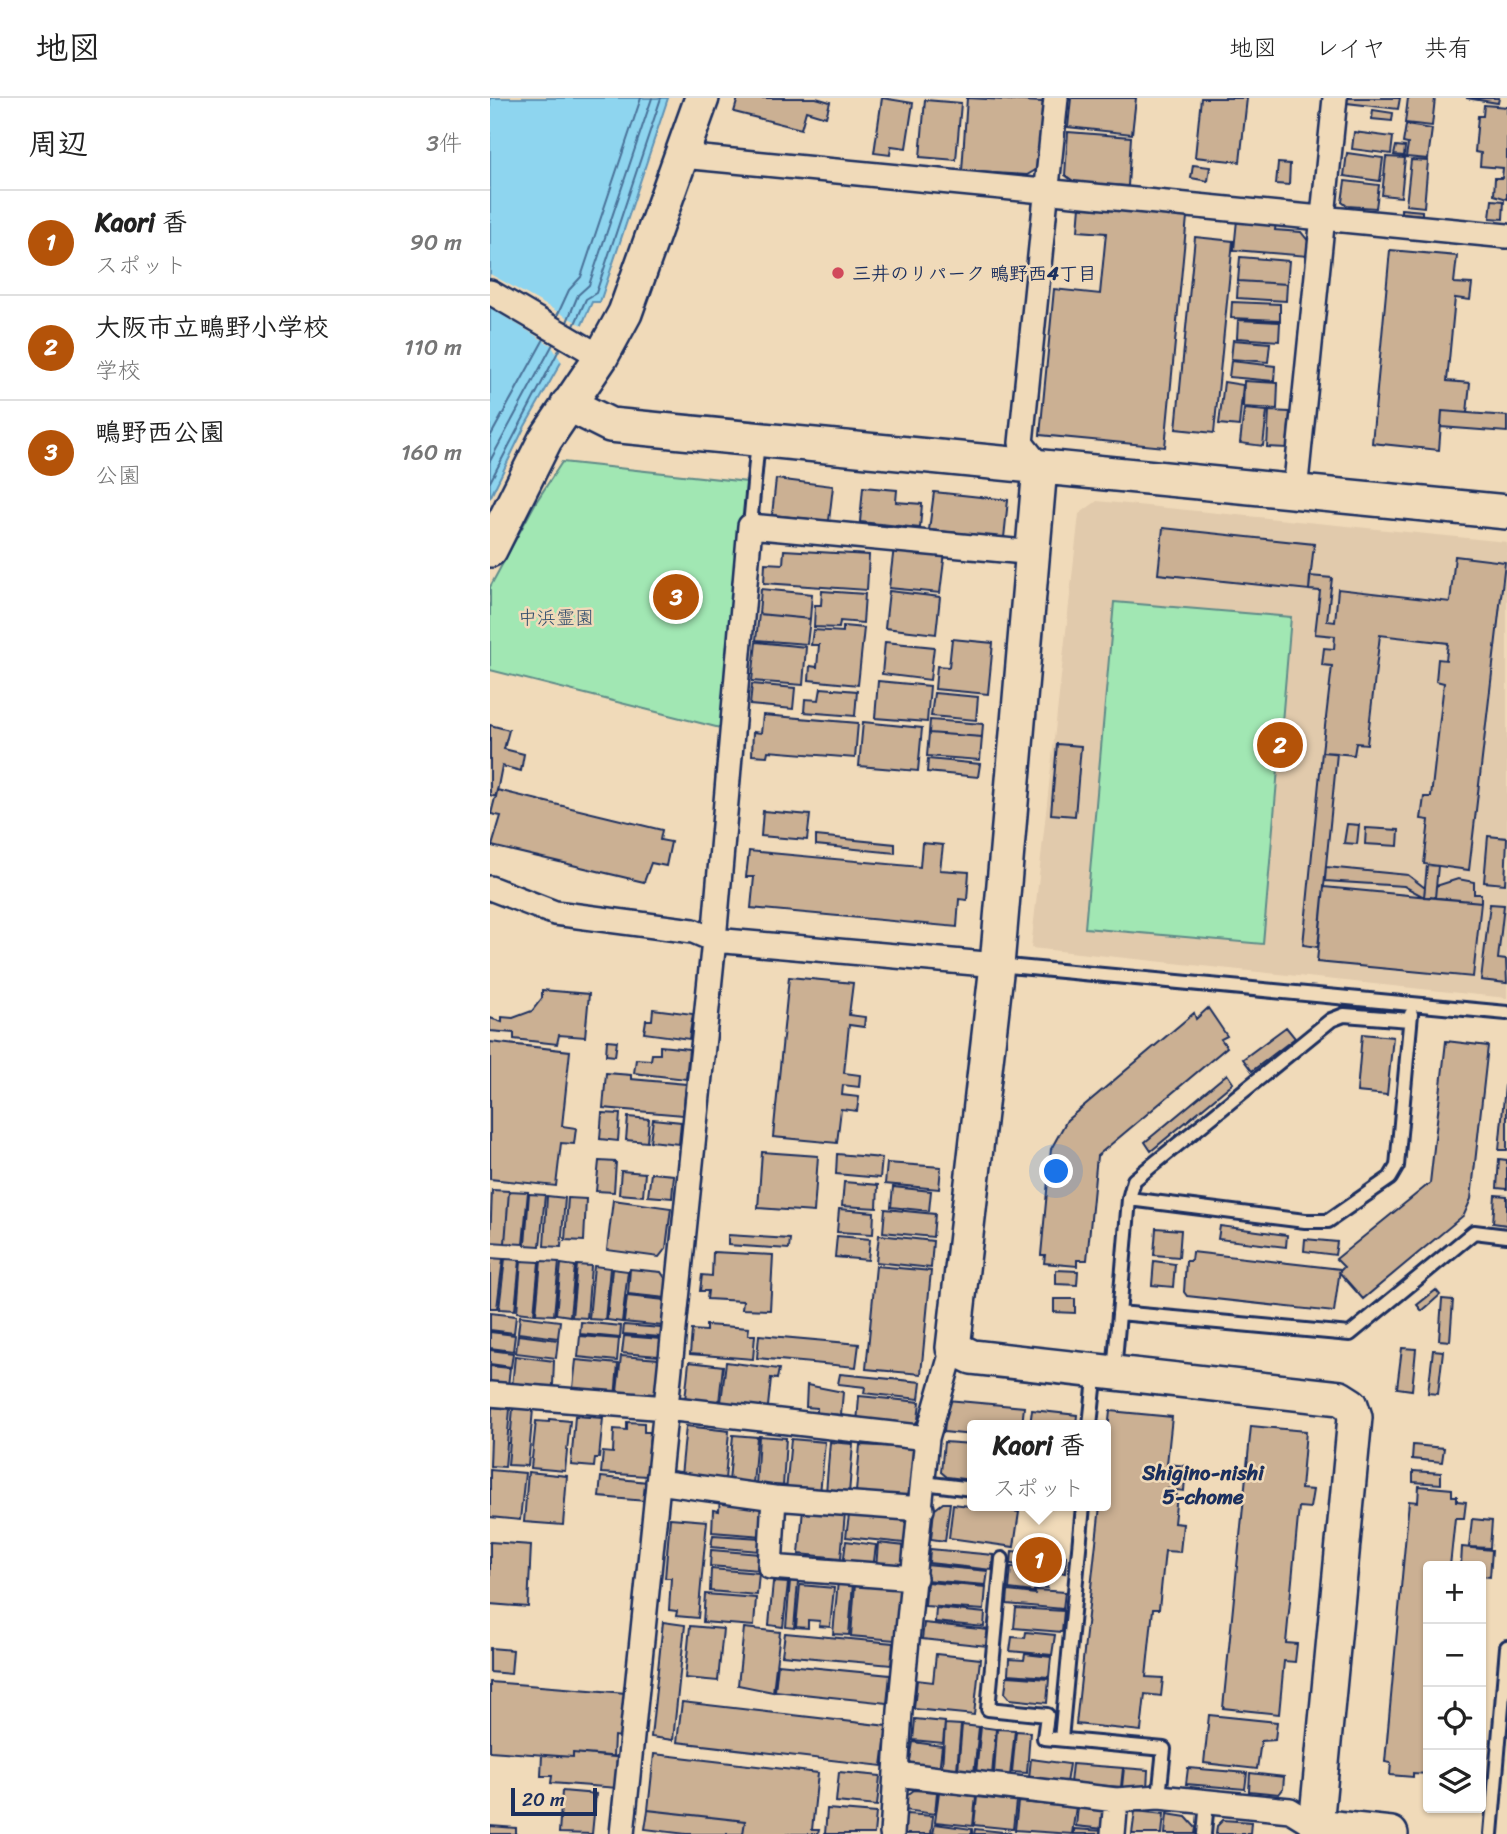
<!DOCTYPE html>
<html lang="ja">
<meta charset="utf-8">
<style>
:root{--surface:#fff;--page:#f2f2f2;--text:#222;--muted:#767676;--line:#e0e0e0;--accent:#b45309}
body{margin:0;font-family:Sriracha,"Klee One",sans-serif;background:var(--page);color:var(--text)}
.controls{position:absolute;right:21px;bottom:21px;display:grid;overflow:hidden;border-radius:7px;box-shadow:0 2px 5px #0004}
.controls button{width:63px;height:63px;display:grid;place-items:center;padding:0;border:0;border-bottom:2px solid var(--line);background:var(--surface);color:var(--text);font:35px sans-serif}
.scale{position:absolute;left:21px;bottom:18px;width:86px;box-sizing:border-box;padding-left:7px;border:4px solid #1b2f5e;border-top:0;font-size:19px;line-height:24px;white-space:nowrap;color:#1b2f5e;-webkit-text-stroke:5px #f0dab9;paint-order:stroke}
.you{position:absolute;left:567px;top:1074px;width:24px;height:24px;margin:-18px;border:5px solid #fff;border-radius:50%;background:#1a73e8;box-shadow:0 0 0 10px #1a73e833}
.badge{display:grid;place-items:center;width:46px;height:46px;border-radius:50%;background:var(--accent);color:#fff;font-size:23px;font-weight:700}
.pin{position:absolute;translate:-50% -50%;border:4px solid #fff;box-shadow:0 2px 7px #0006}
.popup{position:absolute;left:477px;top:1322px;width:144px;height:91px;box-sizing:border-box;display:grid;place-content:center;border-radius:7px;background:var(--surface);filter:drop-shadow(0 2px 5px #0005);font-size:23px;white-space:nowrap;color:var(--muted)}
.popup b{font-size:26px;color:var(--text)}
.popup::after{content:'';position:absolute;left:50%;top:100%;margin-left:-14px;border:14px solid transparent;border-top-color:var(--surface)}
.list{margin:0;padding:0;list-style:none}
h2{display:flex;justify-content:space-between;align-items:center;height:91px;margin:0;padding:0 28px;font-size:30px}
h2 small{font-size:23px;font-weight:400;color:var(--muted)}
.list li{display:grid;grid-template-columns:46px 1fr auto;gap:21px;align-items:center;box-sizing:border-box;height:105px;padding:0 28px;border-top:2px solid var(--line)}
.list b{display:block;font-size:26px;white-space:nowrap}
.list p{margin:0;font-size:23px;white-space:nowrap;color:var(--muted)}
.list em{font-size:23px;font-style:normal;color:var(--muted)}
.icon{flex:none;width:38px;height:38px;fill:none;stroke:currentColor;stroke-width:2;stroke-linecap:round;stroke-linejoin:round}
.map{position:relative;flex:none;width:1017px;height:1736px;overflow:hidden}
header{display:flex;align-items:center;gap:42px;box-sizing:border-box;height:98px;padding:0 35px;background:var(--surface);border-bottom:2px solid var(--line)}
header strong{font-size:33px}
nav{display:flex;gap:38px;margin-inline-start:auto;font-size:24px}
main{display:flex}
aside{flex:1;background:var(--surface)}
.map>svg:first-child{display:block}
</style>
<header>
<strong>地図</strong>
<nav><a>地図</a><a>レイヤ</a><a>共有</a></nav>
</header>
<main>
<aside>
<h2>周辺<small>3件</small></h2>
<ul class="list">
<li><span class="badge">1</span><div><b>Kaori 香</b><p>スポット</p></div><em>90 m</em></li>
<li><span class="badge">2</span><div><b>大阪市立鴫野小学校</b><p>学校</p></div><em>110 m</em></li>
<li><span class="badge">3</span><div><b>鴫野西公園</b><p>公園</p></div><em>160 m</em></li>
</ul>
</aside>
<div class="map">
<svg width="1017" height="1736" viewBox="0 0 1017 1736">
<rect width="100%" height="100%" fill="#f0dab9"/>
<filter id="ink" filterUnits="userSpaceOnUse"><feTurbulence type="fractalNoise" baseFrequency=".0143" numOctaves="2"/><feDisplacementMap in="SourceGraphic" scale="14" xChannelSelector="R" yChannelSelector="G"/><feConvolveMatrix kernelMatrix="1 2 1 2 8 2 1 2 1" color-interpolation-filters="sRGB"/></filter>
<g filter="url(#ink)">
<path fill="#e1caac" d="M607 403 1017 444V900L541 850 589 416Z"/>
<path fill="#a1e7b3" stroke="#5e8b88" stroke-width="2" d="M72 364 257 384 230 630 0 572V489L46 404Z
M624 504 801 519 773 846 595 830Z"/>
<path fill="#8ed5ef" stroke="#6093b5" stroke-width="2" d="M0 0H178L110 204H102L91 229 35 328 0 400Z"/>
<path fill="#f0dab9" d="M0 176 95 229 73 266 61 247 0 210Z"/>
<g fill="none" stroke-linecap="round" stroke-linejoin="round">
<path stroke="#497198" stroke-width="2" d="M67 218 79 192 91 179 151 0
M77 224 88 197 99 187 162 0
M84 228 96 201 106 195 171 0
M0 339 54 241
M0 363 63 246
M0 384 70 250"/>
</g>
<path fill="#cbb093" stroke="#1b2f5e" stroke-width="2" d="M248 0H326L340 4 336 19 316 13 311 31 244 14Z
M392 0 423 5 416 50 401 48 400 57 384 55Z
M477 0 553 4 549 70 537 77 472 73Z
M581 0H646L642 36 578 29Z
M711 0H757L750 64 705 59Z
M857 0H910L908 11 857 5Z
M918 0H945L942 28 915 25Z
M976 0H1009L1008 5Z
M435 2 471 5 466 62 430 59Z
M994 7 1017 9V101L1004 97 1005 80H1012L1013 70 990 68 991 55 985 54 988 18H993Z
M883 12 903 15 902 23 882 21Z
M916 27 942 31 938 61 916 59 918 46 913 45Z
M578 34 641 39 638 88 586 85 575 77Z
M864 34 903 39 901 56 862 51Z
M906 48 915 49 914 58 904 57Z
M857 55 893 60 890 83 854 78Z
M896 59 915 60 911 99 892 97Z
M921 62 938 63 934 109 916 107Z
M788 65 800 66 799 87 786 86Z
M703 67 720 69 718 83 701 80Z
M855 83 889 87 886 110 857 108 852 104Z
M1002 102 1014 103 1013 121 1000 120Z
M590 108 697 119 675 349 550 337 564 191 610 196 616 135 588 133Z
M911 111 932 113V117L911 115Z
M747 122 786 125 785 132 811 134 819 144 818 158 744 152Z
M705 139 743 143 724 335 686 331Z
M900 152 967 158 964 185 982 186 980 202 965 200 957 283 980 285 977 315 952 313 949 352 882 345Z
M750 159 799 163 797 186 748 183Z
M748 183 797 186 796 203 747 200Z
M742 204 790 206V222L741 220Z
M748 222 790 224 789 243 747 240Z
M743 242 780 245 778 264 741 261Z
M741 263 785 268 784 283 739 279Z
M754 283 788 285 787 311 753 309Z
M734 284 753 287 749 328 729 326Z
M754 311 777 313 773 348 750 345Z
M779 313 800 314 797 350 777 349Z
M952 313 1017 318V334L951 329Z
M286 381 343 388 339 423 282 417Z
M373 389 407 392 406 404 432 406 430 430 370 424Z
M444 394 518 402 514 440 439 432Z
M673 430 824 446 819 492 668 476Z
M404 449 455 454 450 495 399 490Z
M294 452 379 457 377 492 274 485 275 465 293 466Z
M965 458 1015 464 979 772 934 766 939 722 931 721 934 699H941L954 585 946 583 948 561 956 562 958 545 890 537 877 646 866 645 864 657 832 654 842 568 832 567 834 550 844 551 845 538 825 536 830 493 819 492 820 478 842 480 837 523 845 524 848 491 960 504Z
M271 491 322 496 320 521 269 516Z
M332 493 375 496 373 525 350 523 349 530 324 529 325 507H331Z
M399 493 450 499 446 536 395 530Z
M269 516 320 521 317 546 266 542Z
M353 528 374 530 368 587 319 582 320 568 327 569 329 547H321L323 532 353 534Z
M462 541 503 545 498 596 445 591 447 568 459 569Z
M266 544 316 549 313 587 262 583Z
M395 544 444 549 440 582 392 576Z
M388 583 440 588 437 624 385 620Z
M262 586 305 590 303 611 260 607Z
M331 590 367 593 365 618 314 614 315 601 329 602Z
M444 595 488 599 486 622 441 618Z
M273 617 368 625 365 660 278 653 277 658 262 657 263 634 271 635Z
M440 622 493 626 492 639 439 635Z
M373 624 432 630 428 673 369 668Z
M0 627 19 632 14 651 34 656 31 673 12 668 6 699 0 697Z
M439 635 492 639 490 662 437 658Z
M567 646 591 648 585 718 561 716Z
M832 654 847 655 828 849 813 847Z
M438 661 490 666 488 679 437 674Z
M7 692 172 732 170 742 181 744 176 768 161 765 154 784 2 748 11 718 1 716Z
M273 713 320 717 317 742 271 738Z
M857 726 869 727 867 746 854 745Z
M876 730 909 732 908 748 875 746Z
M326 738 405 746V755L326 747Z
M998 738 1017 740 1015 786 994 784Z
M432 745 453 747 450 772 479 774 477 802 469 801 467 829 261 810 264 779H256L259 753 430 769Z
M937 767 948 768 945 800 934 799Z
M836 769 918 777 935 790 934 799 914 788 835 783Z
M968 781 984 784V796H991V804L945 800 946 788Z
M834 789 991 804 983 879 827 864Z
M1000 806 1014 807 1008 861 1016 862 1017 885 991 882Z
M299 879 363 885 359 917 375 919 374 929 359 927 354 975 370 977 369 989 353 987 352 997 369 999 367 1013 351 1011 347 1045 283 1039Z
M52 892 99 896 95 939 69 937 67 946 24 941V935L0 933V920L12 924V919L23 920 42 913 52 900Z
M718 910 737 938 731 941 737 949 607 1058 597 1162H587V1168L554 1165 555 1157H551L561 1051 577 1022 704 915 706 921Z
M163 911 203 916 199 941 154 935 156 922H162Z
M796 929 805 940 762 973 753 961Z
M872 936 903 939 897 997 867 994Z
M117 942 127 943 125 958 116 957Z
M956 943 998 948 981 1101 974 1117 873 1201 849 1174 854 1169 846 1161 940 1085Z
M0 944 80 953 72 1028 86 1030 84 1046 71 1045 66 1088 0 1081Z
M170 948 199 951 196 981 144 975 146 961 161 962 162 956H170Z
M1017 966V1052H1009Z
M116 975 141 977V981L196 986 193 1017 113 1010Z
M737 976 743 985 661 1053 655 1044Z
M112 1015 130 1016 128 1043 110 1041Z
M138 1019 159 1021 157 1044 136 1042Z
M163 1021 191 1024 189 1046 160 1043Z
M272 1054 328 1058 324 1114 268 1110Z
M347 1056 392 1060 390 1080 346 1076Z
M1009 1061 1017 1062V1091L1007 1090Z
M109 1063 126 1064 124 1094 106 1093Z
M397 1065 451 1069 449 1091 395 1086Z
M131 1073 155 1075 153 1098 129 1096Z
M161 1075 184 1077 182 1100 158 1098Z
M354 1084 388 1087 387 1110 352 1108Z
M403 1089 441 1093 439 1113 401 1109Z
M2 1092 19 1093 15 1145 0 1144Z
M19 1093 38 1094 33 1146 15 1145Z
M39 1096 55 1097 50 1148 35 1147Z
M1005 1097 1017 1098V1127L1003 1125Z
M57 1098 75 1100 71 1149 54 1148Z
M78 1100 96 1101 94 1143 75 1142Z
M123 1102 181 1110 176 1150 169 1159 117 1152Z
M349 1111 384 1114 383 1136 347 1134Z
M395 1111 445 1116 443 1139 393 1134Z
M730 1128 797 1137 796 1149 728 1141Z
M666 1130 691 1132 689 1159 664 1157Z
M238 1137 300 1141 299 1151 238 1147Z
M389 1137 443 1143 441 1170 386 1164Z
M347 1138 380 1141 378 1162 345 1159Z
M815 1141 847 1144 845 1157 814 1153Z
M223 1154 283 1157 280 1212 252 1211 253 1203 217 1201 218 1193H210L212 1177 222 1178Z
M702 1154 850 1171 844 1214 697 1198 694 1194 696 1163H701Z
M0 1160 13 1161 7 1210H0Z
M15 1161 30 1162 25 1212 9 1211Z
M31 1163 49 1164 44 1216 27 1214Z
M51 1163 69 1164 64 1217 46 1216Z
M664 1163 685 1166 683 1189 662 1187Z
M71 1166 85 1168 80 1218 66 1216Z
M87 1167 101 1168 97 1220 82 1219Z
M104 1168 120 1170 115 1222 99 1221Z
M386 1168 441 1173 431 1276 376 1271Z
M122 1171 138 1173 132 1224 117 1222Z
M140 1171 171 1174 177 1183 176 1200 138 1196Z
M566 1172 588 1173 587 1187 566 1186Z
M946 1192 950 1197 932 1213 927 1207Z
M137 1198 175 1202 173 1228 134 1224Z
M564 1201H585V1215L564 1214Z
M952 1201 963 1202 960 1243 949 1242Z
M0 1215 26 1218 24 1235 0 1232Z
M30 1218 70 1223 68 1240 28 1235Z
M91 1224 131 1228 130 1240 90 1236Z
M134 1227 171 1230V1239L133 1236Z
M216 1227 259 1230 258 1237H265L263 1261 200 1256 202 1232 216 1233Z
M0 1234 25 1237 23 1253 0 1250Z
M28 1237 68 1242 66 1260 26 1255Z
M269 1237 369 1246 366 1269 267 1260Z
M90 1238 129 1241 127 1263 88 1259Z
M134 1238 171 1241 169 1258 132 1255Z
M912 1250 926 1251 922 1292 907 1290Z
M0 1252 23 1255 21 1269 0 1266Z
M943 1252 953 1253 948 1296 938 1295Z
M25 1258 64 1263 63 1287 56 1293 22 1289Z
M131 1258 169 1261 165 1302 126 1303Z
M86 1262 128 1266 125 1300 90 1297 83 1290Z
M199 1264 233 1268 228 1313 195 1302Z
M236 1264 289 1271 287 1281 281 1280 277 1318 230 1312Z
M0 1268 20 1270 18 1288 0 1287Z
M350 1276 431 1284 429 1301 374 1295 375 1289 348 1286Z
M317 1287 353 1294 351 1317 327 1315V1310L316 1309Z
M369 1298 430 1304 428 1322 421 1331 367 1326Z
M457 1302 534 1309 532 1327H482V1337L454 1334Z
M2 1309 20 1311 15 1369 0 1368Z
M23 1310 43 1311 38 1368 18 1367Z
M542 1312 587 1317 586 1327H540Z
M620 1313 682 1319 677 1366 696 1368 694 1393 678 1391V1396L687 1397 684 1425 693 1426 690 1454 675 1453 669 1511H663L656 1579 673 1580 671 1598 655 1596 651 1633 586 1626 610 1408H616V1353Z
M85 1318 113 1320 109 1360H105L104 1369 81 1367Z
M59 1321 80 1323 75 1373 41 1370 46 1323 59 1324Z
M137 1324 154 1325V1334H160L157 1378 111 1375 113 1354 123 1355 124 1331 137 1332Z
M196 1328 239 1333 235 1382 191 1378Z
M761 1328 816 1333 811 1391 823 1392 820 1410 809 1409 796 1545 807 1546 805 1564 794 1563 789 1616 733 1610Z
M243 1337 267 1339 263 1386 239 1384Z
M269 1338 296 1340 293 1389 266 1388Z
M301 1341 335 1344 330 1396 296 1393Z
M340 1344 363 1346 359 1396 336 1395Z
M454 1344 482 1346V1382L457 1379 451 1374Z
M370 1347 425 1350 421 1398 366 1394Z
M923 1347 954 1350 952 1364 922 1361Z
M0 1372 35 1375 30 1422 0 1419Z
M923 1373 951 1375V1386L923 1384Z
M38 1374 77 1378 73 1427 34 1424Z
M111 1379 157 1384 156 1403 109 1399Z
M929 1388 962 1391V1398H967V1403L976 1404 974 1420H965L960 1468H938V1676L923 1675V1679L900 1677 901 1665 895 1664 919 1403 928 1404Z
M230 1399 276 1403 273 1438 222 1434 223 1412 229 1413Z
M453 1405H460L455 1443 441 1441 444 1412Z
M463 1406 529 1414 524 1449 459 1440Z
M360 1410 417 1417 414 1445 356 1439Z
M313 1411 355 1415 351 1460 309 1456Z
M180 1420 217 1423 208 1520 186 1518 187 1513 179 1512 181 1480H175Z
M982 1421 1002 1423 1000 1450 979 1449Z
M223 1437 271 1440 270 1453 221 1449Z
M356 1443 386 1447 383 1471 353 1467Z
M0 1444 41 1447 38 1509 0 1506Z
M388 1445 415 1448 411 1473 386 1470Z
M972 1449 1002 1452 1000 1479 991 1478V1468H971Z
M440 1451 503 1457 502 1472 439 1465Z
M221 1452 270 1456 269 1472 220 1468Z
M522 1453 576 1458 575 1475 521 1466Z
M436 1467 498 1473 496 1487 435 1482Z
M521 1469 546 1471V1475L559 1477 557 1490 544 1489V1494L519 1491Z
M221 1471 269 1475 267 1497 220 1493Z
M300 1483 308 1484 304 1530 296 1529Z
M348 1483 363 1485 359 1537 343 1536Z
M283 1484 298 1485 293 1529 279 1527Z
M437 1484 496 1489 494 1512 435 1508Z
M365 1486 410 1490 405 1542 361 1538Z
M310 1487 344 1490 340 1529 329 1528 330 1523 318 1522V1530L306 1529Z
M546 1492 575 1494 573 1511 517 1506 518 1493 545 1496Z
M215 1496 266 1500 264 1528 213 1524Z
M446 1510 495 1515 494 1529 445 1524Z
M526 1510 574 1513 572 1534 524 1530Z
M173 1524 195 1527 183 1642 161 1639Z
M434 1525 499 1532 497 1548 432 1541Z
M200 1528 233 1531 228 1583 195 1580Z
M254 1530 290 1534 283 1594 248 1587Z
M536 1534 565 1537 562 1557 520 1553 522 1539 535 1540Z
M295 1535 403 1545 401 1567 292 1557Z
M0 1550 23 1552 21 1576 0 1574Z
M446 1556 490 1561 484 1617 424 1611 427 1582 443 1584Z
M535 1556 561 1559 559 1579 518 1576 519 1561 534 1562Z
M288 1566 400 1577 397 1605 285 1593Z
M517 1578 559 1581 557 1605 520 1601 515 1595Z
M0 1584 136 1595 133 1639 124 1638 123 1659 83 1655V1659L0 1653Z
M192 1604 397 1628 392 1668 187 1644Z
M719 1617 787 1624 785 1642 771 1643 767 1671 714 1665Z
M425 1621 455 1624 453 1645 423 1642Z
M455 1626 471 1627 467 1671 452 1670Z
M472 1627 489 1629 484 1675 468 1673Z
M491 1629 506 1631 502 1677 486 1675Z
M507 1631 525 1632 520 1678 504 1676Z
M526 1633 540 1634 537 1675 522 1674Z
M423 1644 452 1648 449 1673 424 1669 420 1663Z
M83 1655 131 1659 128 1690 61 1685 62 1678H51L52 1657 83 1659Z
M164 1656 328 1675 322 1732H329L328 1736H253L255 1723 158 1712Z
M541 1661 579 1666 576 1685 539 1680Z
M582 1666 633 1670 631 1689 580 1685Z
M634 1670 658 1672 657 1691 632 1689Z
M698 1670 757 1675 755 1691 696 1686Z
M349 1674 390 1678 387 1708 346 1704Z
M760 1675 794 1679 793 1691 789 1696 759 1693Z
M424 1692 447 1694 445 1716 414 1712 416 1698Z
M72 1693 106 1696 102 1736 69 1735Z
M449 1694 486 1698 483 1728 445 1724Z
M487 1699 526 1703 523 1731 484 1727Z
M528 1704 586 1709 582 1736 525 1732Z
M588 1709 610 1710 617 1717 614 1731 586 1728Z
M337 1711 386 1715 384 1736H335Z
M158 1712 255 1723 253 1736H196L155 1731Z
M645 1713 674 1716 672 1736H642Z
M416 1716 443 1718 441 1736H413Z
M677 1716 696 1719 706 1730 705 1736H675Z
M733 1722 761 1724 760 1736H726L727 1728Z
M445 1726 482 1731V1736H443Z
M0 1728 26 1730V1736H0Z
M485 1731 522 1735V1736H484Z
M584 1731 614 1733V1736H584Z"/>
<g fill="none" stroke-linecap="round" stroke-linejoin="round">
<g stroke="#1b2f5e" stroke-width="18">
<path id="lane" d="M260 428 268 342
M508 867 1017 915
M639 1101 815 1123H838L900 1080 907 1068 921 916
M629 1215 860 1236 984 1134 1017 1138
M624 1274 639 1101 644 1082 841 922 854 917 920 922
M600 1327 606 1272
M434 1385 482 1391
M512 1461 498 1611 557 1617 554 1640 674 1651 669 1699
M571 1641 593 1408
M714 1736 717 1704
M1001 1736 1017 1549"/>
</g>
<g stroke="#1b2f5e" stroke-width="28">
<path id="street" d="M192 58 1017 138
M0 194 111 259
M550 369 531 345 566 0
M805 394 845 0
M0 790 65 815 203 833 224 842 507 867
M0 1296 176 1310 437 1340
M168 1384 284 1400
M425 1480 280 1469 284 1400 432 1411
M407 1676 626 1702 669 1699 800 1712 826 1728
M132 1736 224 842 260 428 545 455
M402 1736 410 1613 437 1340 463 1250
M623 1736 626 1702"/>
</g>
<g stroke="#1b2f5e" stroke-width="38">
<path id="secondary" d="M78 306 120 327 1017 414
M550 369 507 867 463 1250 482 1259 850 1300 861 1307 865 1319 826 1728 901 1736
M0 452 55 342 111 259 135 215 212 0"/>
</g>
<use href="#lane" stroke="#f0dab9" stroke-width="12"/>
<use href="#street" stroke="#f0dab9" stroke-width="23"/>
<use href="#secondary" stroke="#f0dab9" stroke-width="33"/>
</g>
</g>
<circle fill="#d1495b" stroke="#f0dab9" stroke-width="2.5" cx="348" cy="175" r="7"/>
<g text-anchor="middle" stroke-width="5" stroke-linejoin="round" paint-order="stroke">
<g font-size="19" font-weight="bold" fill="#1b2f5e" stroke="#f0dab9" text-anchor="start">
<text x="362" y="182">三井のリパーク 鴫野西4丁目</text>
</g>
<g font-size="19" fill="#2f4b6b" stroke="#f0dab9">
<text x="66" y="526">中浜霊園</text>
</g>
<g font-size="21" font-weight="bold" fill="#1b2f5e" stroke="#f0dab9">
<text x="713" y="1382">Shigino-nishi<tspan x="713" dy="24">5-chome</tspan></text>
</g>
</g>
</svg>
<div class="controls">
<button>+</button>
<button>−</button>
<button><svg class="icon" aria-label="locate" viewBox="0 0 24 24"><circle cx="12" cy="12" r="6"/><path d="M12 2v4M12 18v4M2 12h4M18 12h4"/></svg></button>
<button><svg class="icon" aria-label="layers" viewBox="0 0 24 24"><path d="M12 4l9 5-9 5-9-5zM3 14l9 5 9-5"/></svg></button>
</div>
<div class="scale">20 m</div>
<div class="you"></div>
<div class="pin badge" style="left:549px;top:1462px">1</div>
<div class="popup"><b>Kaori 香</b>スポット</div>
<div class="pin badge" style="left:790px;top:647px">2</div>
<div class="pin badge" style="left:186px;top:499px">3</div>
</div>
</main>
